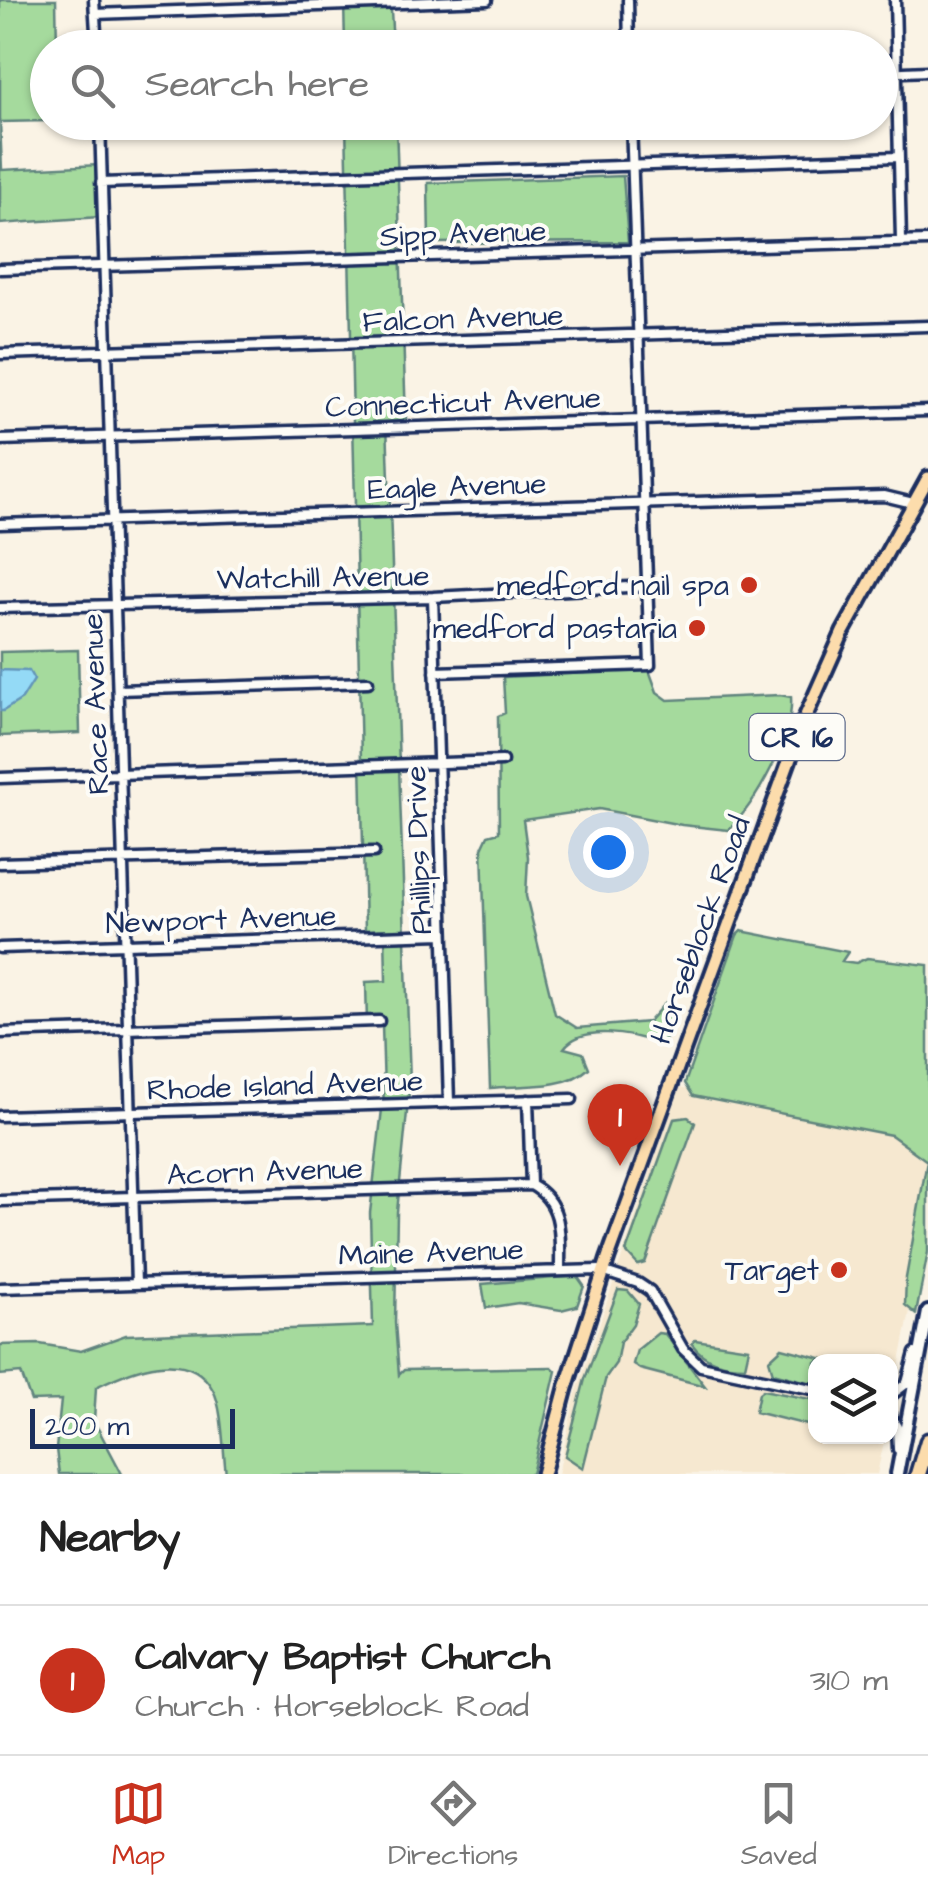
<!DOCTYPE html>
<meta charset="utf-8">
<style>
:root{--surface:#fff;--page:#f2f2f2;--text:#222;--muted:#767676;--line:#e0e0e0;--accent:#c8321e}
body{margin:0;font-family:"Architects Daughter",sans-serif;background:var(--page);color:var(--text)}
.controls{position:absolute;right:30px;bottom:30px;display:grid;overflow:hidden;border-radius:20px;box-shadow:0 2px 8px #0004}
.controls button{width:90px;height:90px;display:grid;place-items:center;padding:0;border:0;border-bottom:2px solid var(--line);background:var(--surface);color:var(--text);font:50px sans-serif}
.scale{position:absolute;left:30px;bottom:25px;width:205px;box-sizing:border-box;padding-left:10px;border:5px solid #1b2f5e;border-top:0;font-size:28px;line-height:35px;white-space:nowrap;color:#1b2f5e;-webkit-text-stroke:8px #fdfcf7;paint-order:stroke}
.you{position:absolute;left:608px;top:852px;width:35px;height:35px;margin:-25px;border:8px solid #fff;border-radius:50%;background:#1a73e8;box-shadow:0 0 0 15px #1a73e833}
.badge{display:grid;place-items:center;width:65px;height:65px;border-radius:50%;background:var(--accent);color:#fff;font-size:32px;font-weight:700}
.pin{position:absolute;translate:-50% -82px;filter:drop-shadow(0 2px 5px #0008)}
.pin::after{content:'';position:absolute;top:52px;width:35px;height:30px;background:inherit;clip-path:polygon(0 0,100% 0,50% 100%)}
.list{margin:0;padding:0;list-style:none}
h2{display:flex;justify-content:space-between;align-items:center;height:130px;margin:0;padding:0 40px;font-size:42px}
h2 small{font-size:32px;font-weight:400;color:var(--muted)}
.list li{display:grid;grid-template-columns:65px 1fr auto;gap:30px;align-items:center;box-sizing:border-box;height:150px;padding:0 40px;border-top:2px solid var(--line)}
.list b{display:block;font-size:38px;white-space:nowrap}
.list p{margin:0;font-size:32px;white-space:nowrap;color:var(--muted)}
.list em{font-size:32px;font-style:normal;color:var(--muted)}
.icon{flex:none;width:55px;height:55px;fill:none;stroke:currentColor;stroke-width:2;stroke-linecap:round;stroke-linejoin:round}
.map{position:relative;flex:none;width:928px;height:1474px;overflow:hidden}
.search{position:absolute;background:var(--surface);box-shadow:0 2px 8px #0004;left:30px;right:30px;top:30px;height:110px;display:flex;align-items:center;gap:25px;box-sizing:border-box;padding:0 35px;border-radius:55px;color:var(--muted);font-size:38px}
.sheet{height:280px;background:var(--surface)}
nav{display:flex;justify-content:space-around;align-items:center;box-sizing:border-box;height:140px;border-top:2px solid var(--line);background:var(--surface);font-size:28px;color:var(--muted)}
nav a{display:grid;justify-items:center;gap:5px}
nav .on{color:var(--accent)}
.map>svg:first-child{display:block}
</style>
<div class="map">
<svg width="928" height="1474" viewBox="0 0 928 1474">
<rect width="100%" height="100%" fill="#faf3e5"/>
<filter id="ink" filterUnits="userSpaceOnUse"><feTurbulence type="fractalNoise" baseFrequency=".01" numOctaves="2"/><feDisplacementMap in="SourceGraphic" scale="20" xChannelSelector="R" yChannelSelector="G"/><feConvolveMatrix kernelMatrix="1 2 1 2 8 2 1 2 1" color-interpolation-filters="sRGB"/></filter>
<g filter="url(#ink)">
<path fill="#f6e8d0" d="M679 1087 928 1139V1219L891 1408 890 1362H816V1436L885 1437 877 1474H558L575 1397Z"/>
<path fill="#a5da9d" stroke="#60847e" stroke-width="2.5" d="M0 0H56L57 47 48 48 47 121 0 122 2 170 99 165V217L0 224Z
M344 0H395L396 9 391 10 393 47H345Z
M346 123H396L406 420 387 422 410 1082 397 1212 395 1323 399 1375 404 1370 552 1367 556 1371 532 1474H226C223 1452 223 1408 213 1390 189 1345 130 1370 96 1387L94 1421 122 1474H59L56 1449 61 1400 31 1401 21 1373 0 1375V1345L40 1344 81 1351 126 1335 373 1326 370 1213 384 1092 382 1025 367 1024 366 982 386 981 385 930H365Z
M623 176 628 242 429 243 428 183Z
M78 650 80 733 0 736V652Z
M649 670 657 692 668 700 780 695 791 697C794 735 756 804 728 830L682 825 599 809 523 820 528 857 526 896 555 1014 577 1028 648 1022 665 1003 671 1020 666 1039 656 1043C632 1034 582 1024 564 1048L583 1053 589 1068C566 1090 520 1085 490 1088L482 848 488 835 499 832 498 716 505 713 503 677Z
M741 931 848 952 842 961 856 963 867 958 928 965V1252L916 1314 905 1305 906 1278 927 1161 891 1135 693 1096 685 1083 737 935Z
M688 1117 695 1123 645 1263 638 1265 626 1252 674 1119Z
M577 1276 584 1286 577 1306 561 1310 518 1303 486 1308 482 1284Z
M618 1290 628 1291 639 1304 633 1324 620 1342 616 1363 606 1377 583 1468 565 1456 585 1379Z
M658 1333 665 1334 705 1386 640 1369 633 1364 637 1350Z
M695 1340 749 1348 745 1366C723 1366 705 1362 692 1344Z
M782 1348 821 1358 816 1362 815 1384 773 1373 769 1360Z
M763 1390 815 1400V1427L755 1412 759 1393Z"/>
<path fill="#94daf6" stroke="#6496b9" stroke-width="2.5" d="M0 670 29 671 34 680 22 699 3 711H0Z"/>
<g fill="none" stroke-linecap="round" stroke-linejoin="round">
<g stroke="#1b2f5e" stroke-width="15">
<path id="minor" d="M94 0 97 48
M628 0 629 48
M895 0 901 240
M95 14 487 0
M880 73 928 71
M100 122 136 1284
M101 183 898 157
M0 269 928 241
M0 354 928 326
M0 440 928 411
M0 524 884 496 913 503
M433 597 449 1102
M0 608 433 597 648 586
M435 672 650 665 631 122
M118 690 368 682
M0 778 502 761
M0 863 374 852
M0 948 443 934
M0 1033 379 1021
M528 1100 531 1185C564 1203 560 1236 560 1270
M0 1116 572 1099
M0 1201 531 1185
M0 1288 599 1270 638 1283 650 1291 683 1349 701 1366 816 1390
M890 1396 907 1383 915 1353
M890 1415 897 1427 898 1449"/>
</g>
<g stroke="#1b2f5e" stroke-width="18">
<path id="secondary" d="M897 1474 928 1312"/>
</g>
<g stroke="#1b2f5e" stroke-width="19">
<path id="primary" d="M543 1474 566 1388 608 1258 804 720 843 632 928 478"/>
</g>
<g stroke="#1b2f5e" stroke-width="21">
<path id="motorway" d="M918 1474 928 1441"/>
</g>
<use href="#minor" stroke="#fdfcf7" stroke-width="8"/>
<use href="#secondary" stroke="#fdfcf7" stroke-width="10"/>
<use href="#primary" stroke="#fcdcac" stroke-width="11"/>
<use href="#motorway" stroke="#fcdcac" stroke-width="14"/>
</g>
</g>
<g fill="#c8321e" stroke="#fdfcf7" stroke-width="4">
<circle cx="749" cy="585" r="10"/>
<circle cx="697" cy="628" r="10"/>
<circle cx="839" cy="1270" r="10"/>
</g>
<g text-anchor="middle" stroke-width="8" stroke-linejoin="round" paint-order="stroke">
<rect fill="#fdfcf7" stroke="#5f6c8c" stroke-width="2.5" x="749.5" y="714" width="95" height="46" rx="8"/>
<g font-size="28" font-weight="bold" fill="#1b2f5e">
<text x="797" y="747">CR 16</text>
</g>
<g font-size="30" fill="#1b2f5e" stroke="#fdfcf7">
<text transform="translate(463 233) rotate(-2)" y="10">Sipp Avenue</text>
<text transform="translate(463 318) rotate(-2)" y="10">Falcon Avenue</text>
<text transform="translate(463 402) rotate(-2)" y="10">Connecticut Avenue</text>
<text transform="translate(457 486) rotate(-2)" y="10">Eagle Avenue</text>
<text transform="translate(323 577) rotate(-1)" y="10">Watchill Avenue</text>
<text transform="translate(95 704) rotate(-92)" y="10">Race Avenue</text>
<text transform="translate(418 850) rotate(-92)" y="10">Phillips Drive</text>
<text transform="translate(221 919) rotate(-2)" y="10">Newport Avenue</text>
<text transform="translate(700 930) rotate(-70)" y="10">Horseblock Road</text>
<text transform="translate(285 1085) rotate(-2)" y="10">Rhode Island Avenue</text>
<text transform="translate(265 1171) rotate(-2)" y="10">Acorn Avenue</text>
<text transform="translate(431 1252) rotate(-2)" y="10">Maine Avenue</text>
</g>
<g font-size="30" fill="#1b2f5e" stroke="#fdfcf7" text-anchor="end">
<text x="729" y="595">medford nail spa</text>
<text x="677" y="638">medford pastaria</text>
<text x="819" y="1280">Target</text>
</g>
</g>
</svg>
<div class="controls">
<button><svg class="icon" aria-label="layers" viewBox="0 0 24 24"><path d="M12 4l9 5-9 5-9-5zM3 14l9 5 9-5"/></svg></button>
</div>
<div class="scale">200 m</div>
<div class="you"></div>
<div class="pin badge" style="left:620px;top:1166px">1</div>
<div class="search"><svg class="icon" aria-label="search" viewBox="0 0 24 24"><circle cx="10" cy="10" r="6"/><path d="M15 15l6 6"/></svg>Search here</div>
</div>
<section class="sheet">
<h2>Nearby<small></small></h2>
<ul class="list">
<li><span class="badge">1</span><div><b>Calvary Baptist Church</b><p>Church · Horseblock Road</p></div><em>310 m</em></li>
</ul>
</section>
<nav>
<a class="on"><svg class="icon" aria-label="map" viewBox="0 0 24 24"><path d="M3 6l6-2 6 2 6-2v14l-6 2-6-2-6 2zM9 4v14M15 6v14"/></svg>Map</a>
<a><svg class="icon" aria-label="directions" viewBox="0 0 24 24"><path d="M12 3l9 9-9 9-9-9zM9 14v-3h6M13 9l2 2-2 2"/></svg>Directions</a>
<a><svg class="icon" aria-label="saved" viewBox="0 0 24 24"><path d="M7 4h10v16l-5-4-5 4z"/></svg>Saved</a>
</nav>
